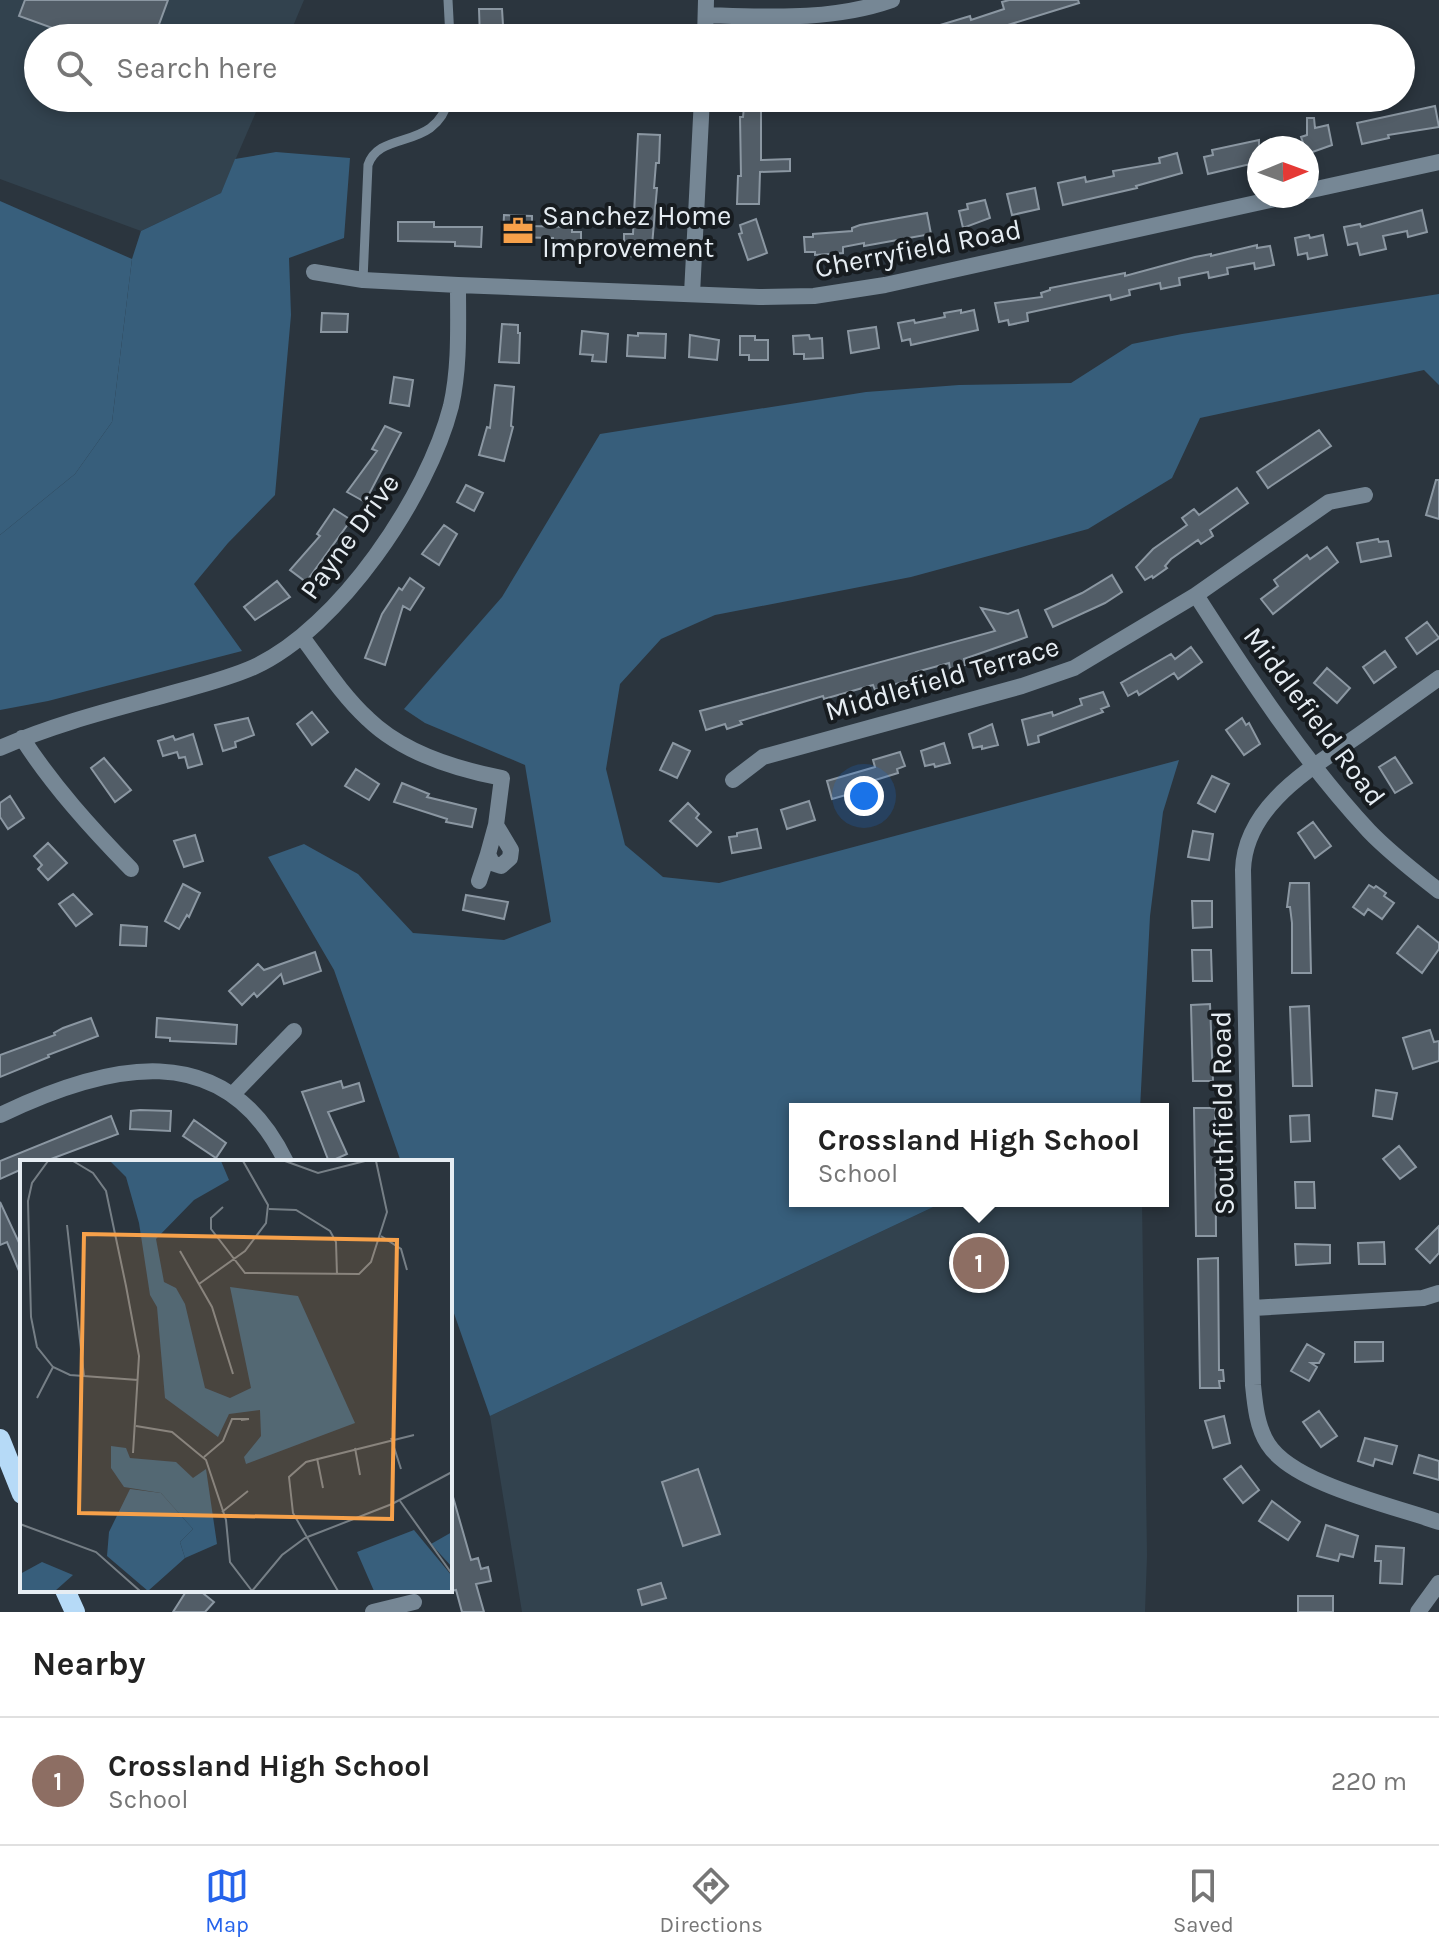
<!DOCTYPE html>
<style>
:root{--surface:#fff;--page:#f2f2f2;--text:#222;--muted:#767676;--line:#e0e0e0;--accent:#2563eb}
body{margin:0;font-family:Karla,sans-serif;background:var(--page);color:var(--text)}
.compass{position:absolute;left:1247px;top:136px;width:72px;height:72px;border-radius:50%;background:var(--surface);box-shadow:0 4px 12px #0003;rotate:89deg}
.you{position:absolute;left:864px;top:796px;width:28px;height:28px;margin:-20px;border:6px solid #fff;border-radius:50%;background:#1a73e8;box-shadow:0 0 0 12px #1a73e833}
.badge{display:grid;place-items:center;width:52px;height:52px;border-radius:50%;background:var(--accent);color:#fff;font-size:26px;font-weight:700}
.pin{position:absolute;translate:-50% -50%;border:4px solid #fff;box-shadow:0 2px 8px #0006}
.popup{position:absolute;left:789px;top:1103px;width:380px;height:104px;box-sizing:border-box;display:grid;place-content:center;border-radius:0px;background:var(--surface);filter:drop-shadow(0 2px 6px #0005);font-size:26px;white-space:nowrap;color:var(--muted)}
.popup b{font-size:30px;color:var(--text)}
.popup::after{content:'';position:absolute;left:50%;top:100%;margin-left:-16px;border:16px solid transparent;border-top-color:var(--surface)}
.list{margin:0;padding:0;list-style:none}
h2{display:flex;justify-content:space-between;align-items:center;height:104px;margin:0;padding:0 32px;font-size:34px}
h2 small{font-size:26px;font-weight:400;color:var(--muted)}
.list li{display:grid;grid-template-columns:52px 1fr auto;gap:24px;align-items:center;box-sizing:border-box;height:128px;padding:0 32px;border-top:2px solid var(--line)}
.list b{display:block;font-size:30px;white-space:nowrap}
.list p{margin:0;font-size:26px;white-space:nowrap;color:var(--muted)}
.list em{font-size:26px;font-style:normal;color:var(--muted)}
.icon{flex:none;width:44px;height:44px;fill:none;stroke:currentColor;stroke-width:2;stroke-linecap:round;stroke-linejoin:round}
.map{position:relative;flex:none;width:1439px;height:1612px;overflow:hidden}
.search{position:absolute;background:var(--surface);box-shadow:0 4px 12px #0003;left:24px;right:24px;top:24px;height:88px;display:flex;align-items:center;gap:20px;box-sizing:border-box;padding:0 28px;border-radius:44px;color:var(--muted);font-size:30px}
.sheet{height:232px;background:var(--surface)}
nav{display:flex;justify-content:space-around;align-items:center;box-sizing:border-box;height:112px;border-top:2px solid var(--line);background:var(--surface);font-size:22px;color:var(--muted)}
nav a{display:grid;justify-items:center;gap:4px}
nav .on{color:var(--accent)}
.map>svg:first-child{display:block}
</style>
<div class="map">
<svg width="1439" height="1612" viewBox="0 0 1439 1612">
<rect width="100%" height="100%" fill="#2b353e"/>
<path fill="#32424e" d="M0 0H304L288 38H38V98H262L221 193 141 231 0 179Z
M946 1201H1142L1147 1556 1145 1612H522L490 1416Z"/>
<path fill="#385f7c" d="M0 201 132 259 112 422 75 474 0 535Z"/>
<path fill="#375e7b" d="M276 152 350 158 344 238 289 258 291 315 275 495 228 543 194 584 242 651 48 701 0 710V535L75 474 112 422 132 259 141 231 221 193 235 159Z
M1439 294V385L1424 370 1200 418 1172 478 1088 529 911 577 715 615 661 639 620 684 606 769 625 845 663 877 719 883 1179 760 1163 812 1150 916 1140 1109H795V1201H946L490 1416 450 1302V1162H401L334 970 268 857 304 844 358 874 413 933 504 940 551 922 525 765 425 723 404 709 502 597 600 434 866 392 959 385 1071 383 1132 344 1182 334Z"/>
<path fill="#525d67" stroke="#8b97a2" stroke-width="2" d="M25 0H168L154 38H80L19 16Z
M1009 0H1078L1079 3 995 29 996 33 979 38H908L907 35 970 16 971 20 1004 9 1002 2Z
M479 9H502L503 25H496V38H480Z
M1435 106 1439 127 1388 135 1389 138 1362 144 1357 123Z
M744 107 761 108V160L790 159V171L760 172 759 204H737L738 176H741L740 117H743Z
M1307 118H1314L1315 128 1328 125 1332 145 1307 154 1301 137 1307 135Z
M638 134 660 135 659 163H656L654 188H657L651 257 624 256V234H633Z
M1259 140V162L1208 174 1204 157 1213 155 1212 150Z
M1177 153 1182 173 1136 186 1137 188 1063 205 1058 183 1085 177 1086 182 1114 176 1113 171 1160 163 1159 158Z
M1035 188 1039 209 1012 215 1007 194Z
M985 200 990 218 963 228 959 211 968 209 967 204Z
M1422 210 1427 232 1408 237 1407 231 1383 236 1386 249 1360 255 1357 243 1348 245 1344 227 1360 224 1361 227Z
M927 213 931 234 864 246V243L843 247V253L815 255V252H805L804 237H813V234L852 231V228L860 225Z
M504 215 532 216V226L572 227V232H581V247L553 246V238L503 237Z
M756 219 767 253 748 260 739 234 742 233 740 225Z
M398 222H434V227H482L481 247 455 246V242L398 241Z
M1309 235 1310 238 1323 235 1327 255 1308 259 1307 253 1298 255 1295 238Z
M1257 245V248L1270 246 1274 265 1255 269 1254 263 1227 268 1228 274 1209 278 1208 272 1179 278 1180 285 1161 289 1160 283 1129 290 1130 295 1111 300 1110 295 1027 313 1028 321 1009 325 1008 320 999 322 995 303 1042 297 1041 293 1050 290V288L1125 273V276L1195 257 1211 254V256Z
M961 310V313L974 310 978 330 911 345 910 339 902 341 898 323 914 320 915 323 945 317 944 313Z
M322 313 348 314 347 332H321Z
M502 324 518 325V333H520L519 363 499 362Z
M876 327 879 348 851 353 848 331Z
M582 331 608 334 606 362 592 361 593 355 580 354Z
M638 333 666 334 665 358 627 356 628 335 638 336Z
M690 335 719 340 717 360 689 357Z
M809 335 810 339 822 338 823 358 804 359V354H794L793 336Z
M740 336H755V340H768V360H749V355H740Z
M394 377 413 380 409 406 390 403Z
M495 385 514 387 511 426 513 427 504 461 479 455 487 427 490 428Z
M385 426 401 433 365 502 347 492 377 451 372 449Z
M1319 430 1331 446 1268 488 1257 472Z
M1436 480H1439V519L1426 515Z
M466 485 483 493 474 511 457 502Z
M1237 488 1248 503 1210 530 1213 536 1201 544 1198 540 1171 559 1165 566 1167 568 1153 578 1152 576 1145 580 1136 567 1153 549 1187 525 1182 518 1194 509 1199 515Z
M334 509 351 520 306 582 290 570 320 536 317 534Z
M444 525 457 534 439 565 422 554Z
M1378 539 1379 542 1388 541 1391 556 1361 562 1357 543Z
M1327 547 1338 562 1273 614 1261 599 1278 586 1274 580 1307 555 1310 559Z
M1112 575 1122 592 1105 603 1053 627 1045 610 1082 593Z
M410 578 424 588 410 610 403 606 385 665 365 658 382 614 399 588 402 590Z
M277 581 290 597 255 620 244 607Z
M981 608 1008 614 1018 610 1027 637 964 659 965 665 950 669 949 663 916 672 917 678 875 690 873 685 824 699 823 696 740 721 742 724 727 729 725 724 706 730 700 711 995 631Z
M1427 622 1439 638 1417 654 1406 638Z
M1191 647 1202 662 1178 679 1174 673 1139 695 1137 691 1128 696 1121 683 1171 654 1175 659Z
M1385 651 1396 667 1374 683 1363 667Z
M1327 668 1350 688 1337 703 1314 683Z
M1103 692 1109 706 1101 709 1103 712 1038 736 1039 742 1028 745 1022 720 1052 712 1053 716 1082 705 1080 699Z
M312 712 328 732 312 745 297 724Z
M248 718 254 735 235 742 236 747 223 751 215 725Z
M1242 718 1246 725 1249 723 1260 744 1244 755 1226 730Z
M992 724 998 745 982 749V746L973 748 969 734Z
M193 734 202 764 188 768 185 757 179 758 177 752 163 756 158 741 173 736 175 740Z
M673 743 690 751 677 778 660 770Z
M944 743 950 763 935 767 934 764 925 766 921 751Z
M900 752 905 766 897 769 898 773 859 785 860 791 832 799 827 781 875 767 873 760Z
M1395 757 1412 783 1395 793 1379 767Z
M104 758 131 790 115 802 91 768Z
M356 769 379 784 369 800 345 786Z
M1212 776 1229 784 1215 812 1198 803Z
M402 783 429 794 427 797 476 809 472 827 446 822 447 819 394 802Z
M10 796 24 818 8 829 0 817V803Z
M809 801 815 820 787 829 781 810Z
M688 803 699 814 696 818 711 832 697 846 670 821Z
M1313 822 1331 846 1315 858 1298 833Z
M757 829 761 848 732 853 729 837 737 836V833Z
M1193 831 1213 834 1209 860 1188 857Z
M195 835 203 861 184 867 174 841Z
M48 843 67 863 48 880 38 869 42 865 34 856Z
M1290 883H1309L1311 973H1292V923L1290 907H1287Z
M183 884 200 893 189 917 187 915 179 929 165 921Z
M1369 885 1374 888 1376 886 1386 893 1384 896 1394 903 1382 919 1368 909 1364 915 1353 907Z
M73 894 92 914 76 926 59 904Z
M466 895 508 902 504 919 463 910Z
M1192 901H1212V927L1193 928Z
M121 925 147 927 146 946 120 945Z
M1418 926 1439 943V949L1422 973 1397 953Z
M1192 950H1211L1212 981H1193Z
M315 952 321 971 284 984 281 974 257 997 254 993 242 1005 229 991 258 964 264 970Z
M1210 1004 1213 1081H1193L1191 1005Z
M1309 1006 1312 1086H1293L1290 1007Z
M91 1018 98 1036 48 1055 49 1057 0 1077V1055L55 1035 54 1033 63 1028Z
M157 1018 237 1025 236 1044 170 1041V1038L156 1037Z
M1430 1030 1434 1042 1439 1041V1061L1413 1069 1403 1038Z
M341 1081 343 1088 359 1083 364 1101 328 1112 347 1154 329 1162 302 1092Z
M1376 1090 1397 1093 1392 1119 1373 1116Z
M1194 1108H1215L1216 1236H1196Z
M140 1110 171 1111 170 1131 130 1129 131 1111Z
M1309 1115 1310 1141 1291 1142 1290 1116Z
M111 1116 118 1134 43 1162H22V1169L0 1179V1161Z
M194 1120 226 1143 216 1158 183 1136Z
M1399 1146 1416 1167 1400 1179 1383 1159Z
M1295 1182H1314L1315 1208H1296Z
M0 1202 22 1249V1278L7 1242 0 1245Z
M1439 1226V1253L1430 1263 1416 1249Z
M1384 1242 1385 1264H1359L1358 1243Z
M1295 1244 1330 1245V1263L1296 1265Z
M1218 1258 1219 1370H1223L1224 1381H1219L1220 1388H1200L1198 1259Z
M1355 1342H1383V1361L1355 1362Z
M1307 1344 1324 1354 1319 1363H1311L1317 1367 1309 1381 1291 1371Z
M1319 1411 1337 1436 1321 1447 1303 1422Z
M1224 1416 1230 1443 1213 1448 1205 1421Z
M1365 1438 1397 1446 1392 1464 1375 1459 1373 1466 1358 1461Z
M1419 1455 1439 1461V1480L1414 1473Z
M1241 1466 1259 1490 1243 1503 1224 1479Z
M698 1469 720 1534 683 1546 662 1482Z
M450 1497H453L471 1560 478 1558 481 1569 488 1567 491 1581 476 1584 484 1612H462L456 1590 450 1591Z
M1272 1501 1300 1522 1288 1540 1259 1521Z
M1326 1525 1358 1536 1353 1557 1340 1554 1338 1561 1317 1556Z
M1376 1546 1404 1548 1402 1584 1380 1583 1381 1561H1375Z
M661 1583 666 1598 642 1605 638 1590Z
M187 1590H199L214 1602 205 1612H173Z
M1298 1596H1333V1612H1298Z"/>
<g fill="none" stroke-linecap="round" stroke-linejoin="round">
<path stroke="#768795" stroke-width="9" d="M448 0 450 38
M363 280 368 165C380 129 436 152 449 98"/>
<path stroke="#768795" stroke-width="16" d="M707 15C769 17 832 21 892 0
M705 38 706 0
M1307 191 1439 162
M314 272 363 280 458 285 759 297 814 296 885 285 1288 196
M692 294 702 98
M1196 595C1248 676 1303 760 1369 831 1390 853 1415 872 1439 891
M302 637C323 665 342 695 368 719 403 753 455 769 502 778L496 825 511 850 510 858 501 866 492 863 488 854 496 825
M1439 678C1412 697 1386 716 1359 735 1312 768 1245 805 1243 870L1253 1385C1255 1405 1257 1427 1268 1444 1293 1484 1394 1506 1439 1522
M22 738C53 786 91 828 131 869
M0 748C52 725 107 711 162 696 193 687 225 680 254 667 339 628 428 496 451 406 460 367 458 325 458 285
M733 780 763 757 1022 686 1074 668 1196 595 1329 502 1365 495
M479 881 488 854
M233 1094 294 1031
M0 1115C106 1064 224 1034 286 1162
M1253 1308 1423 1298 1439 1293
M373 1612 414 1602
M1418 1612 1439 1583"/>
<path stroke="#b6daf7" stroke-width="20" d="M0 1439 22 1494
M65 1590 75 1612"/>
</g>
<defs>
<g id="office-bare" transform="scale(2.4)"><path d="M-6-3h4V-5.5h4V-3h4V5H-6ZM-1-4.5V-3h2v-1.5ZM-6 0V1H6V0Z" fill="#f7a14a" stroke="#171c20" stroke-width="2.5" paint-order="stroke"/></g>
</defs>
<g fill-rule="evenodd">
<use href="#office-bare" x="518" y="231"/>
</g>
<g text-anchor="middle" stroke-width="8" stroke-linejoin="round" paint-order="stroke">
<g font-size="28" fill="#e6edf3" stroke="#171c20" text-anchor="start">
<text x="542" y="225">Sanchez Home<tspan x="542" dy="32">Improvement</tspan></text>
</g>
<g font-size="28" fill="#e6edf3" stroke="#171c20">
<text transform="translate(918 248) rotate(-11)" y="10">Cherryfield Road</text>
<text transform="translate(349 536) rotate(-54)" y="10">Payne Drive</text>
<text transform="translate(942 678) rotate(-16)" y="10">Middlefield Terrace</text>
<text transform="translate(1315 716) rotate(53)" y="10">Middlefield Road</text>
<text transform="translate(1222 1113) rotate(-91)" y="10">Southfield Road</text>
</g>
</g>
<g transform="translate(20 1160)">
<rect width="432" height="432" fill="#2b353e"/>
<path d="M110 329 141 333 173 369 160 382 165 398 128 431 87 396 89 372ZM394 370 432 416V431H354L337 392Z" fill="#385f7c"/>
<path d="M90 1H201L209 20 174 40 136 79 144 122 156 128 165 144 185 228 210 238 231 228 210 127 278 136 335 263 226 304 224 297 241 276 240 250 209 254 198 277 145 238 137 147 130 135 119 63 106 17ZM91 286 106 288 110 298 156 302 173 318 186 309 197 384 165 398 160 382 173 369 141 333 104 327 91 308ZM432 372V407L411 384ZM22 402 53 415 35 431H0V414Z" fill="#375e7b"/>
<path fill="none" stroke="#767f86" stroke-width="2" d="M28 1 12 23 8 41 11 157 17 187 33 207 50 215 118 220M53 1 73 13 86 31 106 126 119 196 113 293M265 1 298 13 345 1M203 47 191 58V69L225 113 339 114 351 102 367 52 356 1M249 49 276 50 310 71 316 82 317 115M47 65 64 216M361 76 381 89 387 110M160 91 192 147 213 214M179 124 225 91 246 63 248 45 223 1M17 238 33 207M116 266 152 272 186 300 206 360 210 402 232 431M371 278 381 309M335 288 340 315M184 297 203 281 212 259H229L221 260M297 298 303 328M380 341 432 414M202 352 228 331M0 364 76 392 120 431M232 431 262 395 285 378 372 344 432 312M318 431 273 353 269 317 286 302 394 275"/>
<path fill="#f7a14a" fill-opacity="0.15" stroke="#f7a14a" stroke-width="4" d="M64 74 377 80 372 359 59 353Z"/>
<rect width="432" height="432" fill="none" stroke="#e6edf3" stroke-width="4"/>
</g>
</svg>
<svg class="compass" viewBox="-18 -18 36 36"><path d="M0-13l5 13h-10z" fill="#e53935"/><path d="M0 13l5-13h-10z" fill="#767676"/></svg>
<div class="you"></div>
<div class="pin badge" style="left:979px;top:1263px;background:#8d6e63">1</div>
<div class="popup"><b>Crossland High School</b>School</div>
<div class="search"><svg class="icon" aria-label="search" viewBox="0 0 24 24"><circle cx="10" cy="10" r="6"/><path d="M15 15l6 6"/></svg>Search here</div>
</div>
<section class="sheet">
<h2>Nearby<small></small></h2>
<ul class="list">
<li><span class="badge" style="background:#8d6e63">1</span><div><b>Crossland High School</b><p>School</p></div><em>220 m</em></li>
</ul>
</section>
<nav>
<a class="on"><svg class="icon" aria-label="map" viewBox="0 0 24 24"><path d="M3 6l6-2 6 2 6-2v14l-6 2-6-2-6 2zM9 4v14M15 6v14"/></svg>Map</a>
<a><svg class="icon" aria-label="directions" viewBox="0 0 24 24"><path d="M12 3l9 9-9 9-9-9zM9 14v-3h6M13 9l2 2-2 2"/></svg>Directions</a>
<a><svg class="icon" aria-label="saved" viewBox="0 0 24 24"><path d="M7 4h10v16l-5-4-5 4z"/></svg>Saved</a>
</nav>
